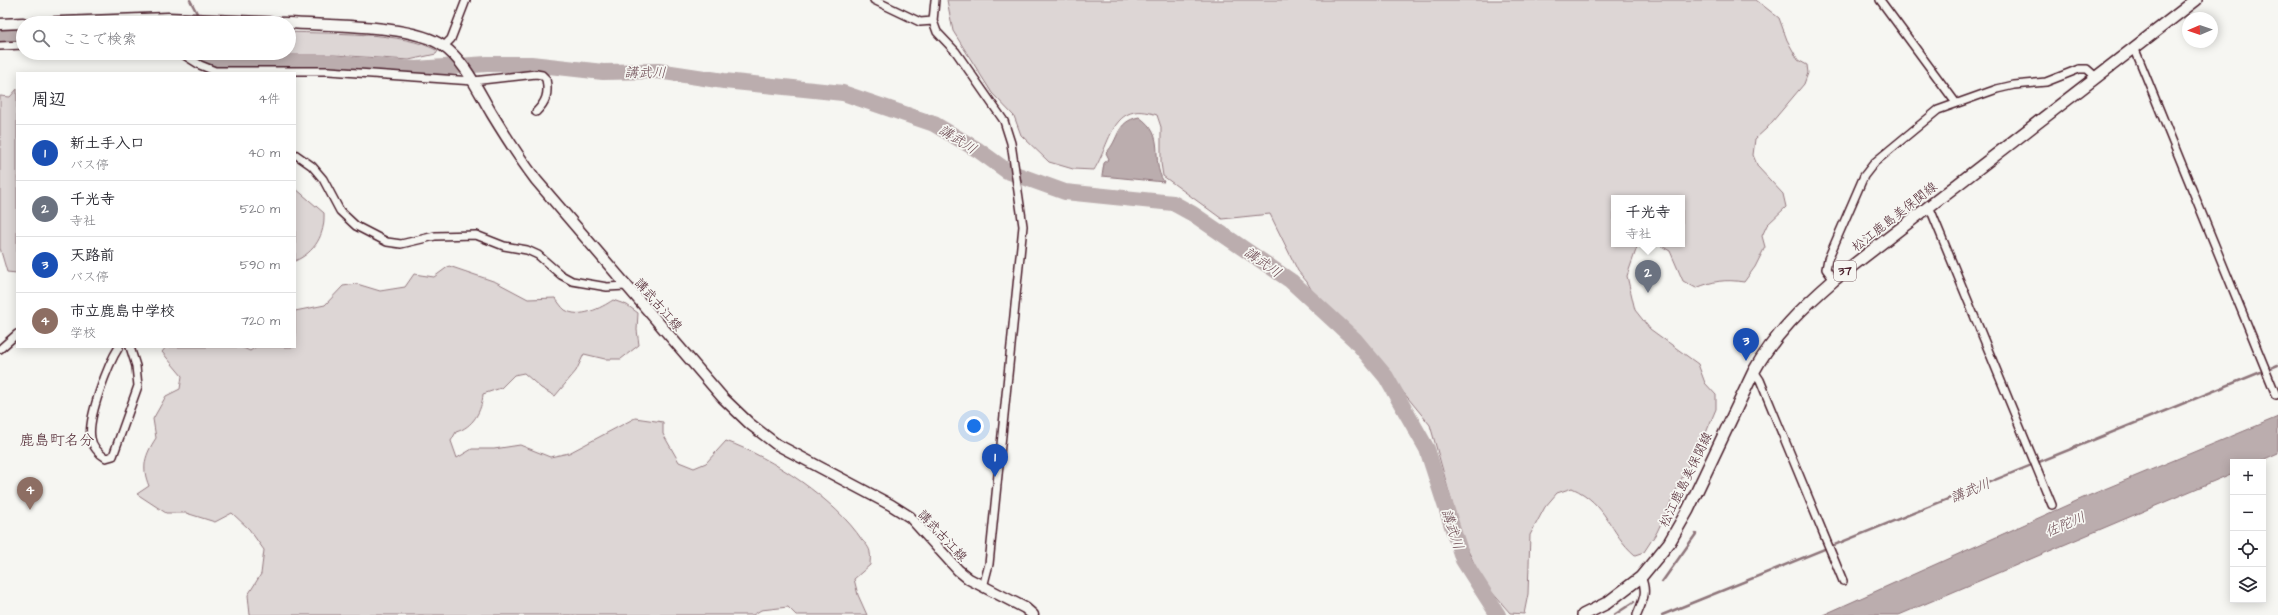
<!DOCTYPE html>
<html lang="ja">
<meta charset="utf-8">
<style>
:root{--surface:#fff;--page:#f2f2f3;--text:#2b2b33;--muted:#7c7c81;--line:#e1e1e2;--accent:#d1495b}
body{margin:0;font-family:"Architects Daughter","Klee One",sans-serif;background:var(--page);color:var(--text)}
.controls{position:absolute;right:12px;bottom:12px;display:grid;overflow:hidden;border-radius:0px;box-shadow:0 2px 10px #0003}
.controls button{width:36px;height:36px;display:grid;place-items:center;padding:0;border:0;border-bottom:1px solid var(--line);background:var(--surface);color:var(--text);font:20px sans-serif}
.compass{position:absolute;left:2182px;top:12px;width:36px;height:36px;border-radius:50%;background:var(--surface);box-shadow:0 2px 10px #0003;rotate:268deg}
.you{position:absolute;left:974px;top:426px;width:14px;height:14px;margin:-10px;border:3px solid #fff;border-radius:50%;background:#1a73e8;box-shadow:0 0 0 6px #1a73e833}
.badge{display:grid;place-items:center;width:26px;height:26px;border-radius:50%;background:var(--accent);color:#fff;font-size:13px;font-weight:700}
.pin{position:absolute;translate:-50% -33px;filter:drop-shadow(0 1px 2px #0008)}
.pin::after{content:'';position:absolute;top:21px;width:14px;height:12px;background:inherit;clip-path:polygon(0 0,100% 0,50% 100%)}
.popup{position:absolute;left:1611px;top:195px;width:74px;height:52px;box-sizing:border-box;display:grid;place-content:center;border-radius:0px;background:var(--surface);filter:drop-shadow(0 1px 3px #0005);font-size:13px;white-space:nowrap;color:var(--muted)}
.popup b{font-size:15px;color:var(--text)}
.popup::after{content:'';position:absolute;left:50%;top:100%;margin-left:-8px;border:8px solid transparent;border-top-color:var(--surface)}
.list{margin:0;padding:0;list-style:none}
h2{display:flex;justify-content:space-between;align-items:center;height:52px;margin:0;padding:0 16px;font-size:17px}
h2 small{font-size:13px;font-weight:400;color:var(--muted)}
.list li{display:grid;grid-template-columns:26px 1fr auto;gap:12px;align-items:center;box-sizing:border-box;height:56px;padding:0 16px;border-top:1px solid var(--line)}
.list b{display:block;font-size:15px;white-space:nowrap}
.list p{margin:0;font-size:13px;white-space:nowrap;color:var(--muted)}
.list em{font-size:13px;font-style:normal;color:var(--muted)}
.icon{flex:none;width:22px;height:22px;fill:none;stroke:currentColor;stroke-width:2;stroke-linecap:round;stroke-linejoin:round}
.map{position:relative;flex:none;width:2278px;height:615px;overflow:hidden}
.search{position:absolute;background:var(--surface);box-shadow:0 2px 10px #0003;left:16px;top:16px;width:280px;height:44px;display:flex;align-items:center;gap:10px;box-sizing:border-box;padding:0 14px;border-radius:22px;color:var(--muted);font-size:15px}
.panel{position:absolute;background:var(--surface);box-shadow:0 2px 10px #0003;left:16px;top:72px;width:280px;height:276px;border-radius:0px}
.map>svg:first-child{display:block}
</style>
<div class="map">
<svg width="2278" height="615" viewBox="0 0 2278 615">
<rect width="100%" height="100%" fill="#f6f6f2"/>
<filter id="ink" filterUnits="userSpaceOnUse"><feTurbulence type="fractalNoise" baseFrequency=".025" numOctaves="2"/><feDisplacementMap in="SourceGraphic" scale="8" xChannelSelector="R" yChannelSelector="G"/><feConvolveMatrix kernelMatrix="1 2 1 2 8 2 1 2 1" color-interpolation-filters="sRGB"/></filter>
<g filter="url(#ink)">
<path fill="#ddd6d5" stroke="#947a80" d="M947 0H1756L1779 18 1787 40 1798 60 1807 65 1808 73 1804 84 1767 128 1755 139 1753 155 1758 167 1783 194 1786 207 1767 225 1762 236 1765 247 1755 267 1744 282C1725 279 1713 281 1696 288L1683 281 1670 251 1658 244H1682V198H1614V244H1641L1637 247 1627 276 1635 310 1650 329 1698 364 1705 383 1716 395V409L1700 447 1687 467 1657 532 1644 552 1635 555C1609 533 1608 504 1572 488L1557 493 1545 507 1530 535 1528 594 1524 614 1510 613 1483 582 1462 538 1430 425 1350 327 1316 298 1307 282 1298 271 1270 214 1222 219 1163 176 1161 163V127L1157 115C1112 99 1111 143 1094 170L1073 169 1049 162 1021 135 1014 116 992 93 953 31Z
M289 32C330 34 403 31 438 51L436 54 409 60 334 55H282L276 53H289Z
M17 89V273L7 272 0 248V96L10 97Z
M295 188 324 213C325 235 315 252 295 261Z
M449 266 496 282 528 299 555 298C558 301 561 307 565 310 580 319 601 308 613 300L627 305 638 313 637 330 639 345 621 359H605L584 354 576 371 555 396 541 388 524 373 514 375 501 388 483 394C482 411 473 427 456 432L451 441 457 458 472 449H494L520 445 550 457 569 453 635 418 663 422V434L679 462 694 468 706 463 726 441C771 457 836 500 862 540 865 543 870 548 870 553 871 556 870 561 870 565L854 579 858 595 867 615H796L788 607 761 610 753 615H250L248 595 261 574 264 550 249 529 232 513 215 522 186 513H166L137 494 149 486C141 467 145 455 156 438L153 419 166 396 180 389 182 376 162 352 166 347H241L250 351 256 347H295V311L325 305 343 286 357 284 380 291 405 287 414 274 434 277Z"/>
<path fill="#bbadae" stroke="#8e747a" d="M1139 117C1168 137 1149 158 1164 182L1102 176 1104 163 1109 159 1106 153C1120 139 1115 122 1139 117Z
M2278 417V453L2258 462H2233V473L1899 615H1823L2083 498Z"/>
<g fill="none" stroke-linecap="round" stroke-linejoin="round">
<path stroke="#8e747a" stroke-width="2.5" d="M190 0 199 17
M236 53 249 62
M1662 582 1696 534
M1614 615 1634 602
M1662 615 2278 365"/>
<path stroke="#bbadae" stroke-width="16" d="M0 35 23 34
M202 53 215 60 229 63H329L416 69 487 64H531L603 72 658 71 724 81 843 93 934 124 978 150 1007 171 1065 192 1173 203 1193 214 1291 281 1355 340 1386 377 1427 449 1463 560 1498 615"/>
<g stroke="#4a1f2b" stroke-width="10">
<path id="street" d="M874 0 920 22 933 21
M935 0 933 21 937 32 956 52 1004 121 1011 143 1023 226 989 564 983 587
M1880 0 1956 103
M0 46 23 45
M444 46 451 39 466 0
M2134 47 2276 395
M181 53 200 65 215 71H329L473 81 536 74 542 75 546 79C549 94 546 102 536 112
M295 154 312 166 323 179 340 211 356 226 387 242 401 244 435 236 476 235 504 246 527 250 538 255 561 275 572 281 607 287 626 286
M1929 206 2052 505
M1834 280 1826 269 1828 259 1864 176 1875 162 1938 110 1997 89 2014 85 2046 82 2079 69H2087L2096 77
M119 347C108 364 87 419 91 438 92 446 99 454 106 458L113 456 138 386 136 366 130 347
M0 349 17 334
M1754 371 1760 380 1843 581
M1637 615C1643 600 1648 592 1641 577"/>
</g>
<g stroke="#4a1f2b" stroke-width="13">
<path id="secondary" d="M35 23 168 18 286 23
M289 23C328 26 413 24 443 46 466 62 478 91 492 114 506 137 520 159 536 180L723 398 750 424 776 444 891 505 910 517 958 570 969 579 1025 608 1033 615
M0 24 23 23"/>
</g>
<g stroke="#4a1f2b" stroke-width="14">
<path id="primary" d="M1583 615 1607 603 1641 577 1669 543 1688 510 1754 371C1774 335 1803 307 1834 280L2196 0"/>
</g>
<use href="#street" stroke="#f6f6f2" stroke-width="7"/>
<use href="#secondary" stroke="#f6f6f2" stroke-width="10"/>
<use href="#primary" stroke="#f6f6f2" stroke-width="11"/>
</g>
</g>
<g text-anchor="middle" stroke-width="3.5" stroke-linejoin="round" paint-order="stroke">
<rect fill="#f6f6f2" stroke="#7e6067" stroke-width="1" x="1834" y="261" width="22" height="20" rx="3"/>
<g font-size="12" font-weight="bold" fill="#4a1f2b">
<text x="1845" y="275">37</text>
</g>
<g font-size="13" fill="#4a1f2b" stroke="#f6f6f2">
<text transform="translate(1894 216) rotate(-38)" y="5">松江鹿島美保関線</text>
<text transform="translate(659 304) rotate(49)" y="5">講武古江線</text>
<text transform="translate(1685 479) rotate(-64)" y="5">松江鹿島美保関線</text>
<text transform="translate(943 535) rotate(47)" y="5">講武古江線</text>
</g>
<g font-size="14" font-style="italic" fill="#6c4a52" stroke="#f6f6f2">
<text transform="translate(645 72) rotate(1)" y="5">講武川</text>
<text transform="translate(958 139) rotate(32)" y="5">講武川</text>
<text transform="translate(1263 262) rotate(35)" y="5">講武川</text>
<text transform="translate(1970 490) rotate(-22)" y="5">講武川</text>
<text transform="translate(2065 524) rotate(-23)" y="5">佐陀川</text>
<text transform="translate(1453 529) rotate(72)" y="5">講武川</text>
</g>
<g font-size="15" fill="#4a1f2b" stroke="#f6f6f2">
<text x="57" y="445">鹿島町名分</text>
</g>
</g>
</svg>
<div class="controls">
<button>+</button>
<button>−</button>
<button><svg class="icon" aria-label="locate" viewBox="0 0 24 24"><circle cx="12" cy="12" r="6"/><path d="M12 2v4M12 18v4M2 12h4M18 12h4"/></svg></button>
<button><svg class="icon" aria-label="layers" viewBox="0 0 24 24"><path d="M12 4l9 5-9 5-9-5zM3 14l9 5 9-5"/></svg></button>
</div>
<svg class="compass" viewBox="-18 -18 36 36"><path d="M0-13l5 13h-10z" fill="#e53935"/><path d="M0 13l5-13h-10z" fill="#7c7c81"/></svg>
<div class="you"></div>
<div class="pin badge" style="left:995px;top:477px;background:#1a4fb4">1</div>
<div class="pin badge" style="left:1648px;top:293px;background:#6b7280">2</div>
<div class="popup"><b>千光寺</b>寺社</div>
<div class="pin badge" style="left:1746px;top:361px;background:#1a4fb4">3</div>
<div class="pin badge" style="left:30px;top:510px;background:#8d6e63">4</div>
<div class="search"><svg class="icon" aria-label="search" viewBox="0 0 24 24"><circle cx="10" cy="10" r="6"/><path d="M15 15l6 6"/></svg>ここで検索</div>
<section class="panel">
<h2>周辺<small>4件</small></h2>
<ul class="list">
<li><span class="badge" style="background:#1a4fb4">1</span><div><b>新土手入口</b><p>バス停</p></div><em>40 m</em></li>
<li><span class="badge" style="background:#6b7280">2</span><div><b>千光寺</b><p>寺社</p></div><em>520 m</em></li>
<li><span class="badge" style="background:#1a4fb4">3</span><div><b>天路前</b><p>バス停</p></div><em>590 m</em></li>
<li><span class="badge" style="background:#8d6e63">4</span><div><b>市立鹿島中学校</b><p>学校</p></div><em>720 m</em></li>
</ul>
</section>
</div>
